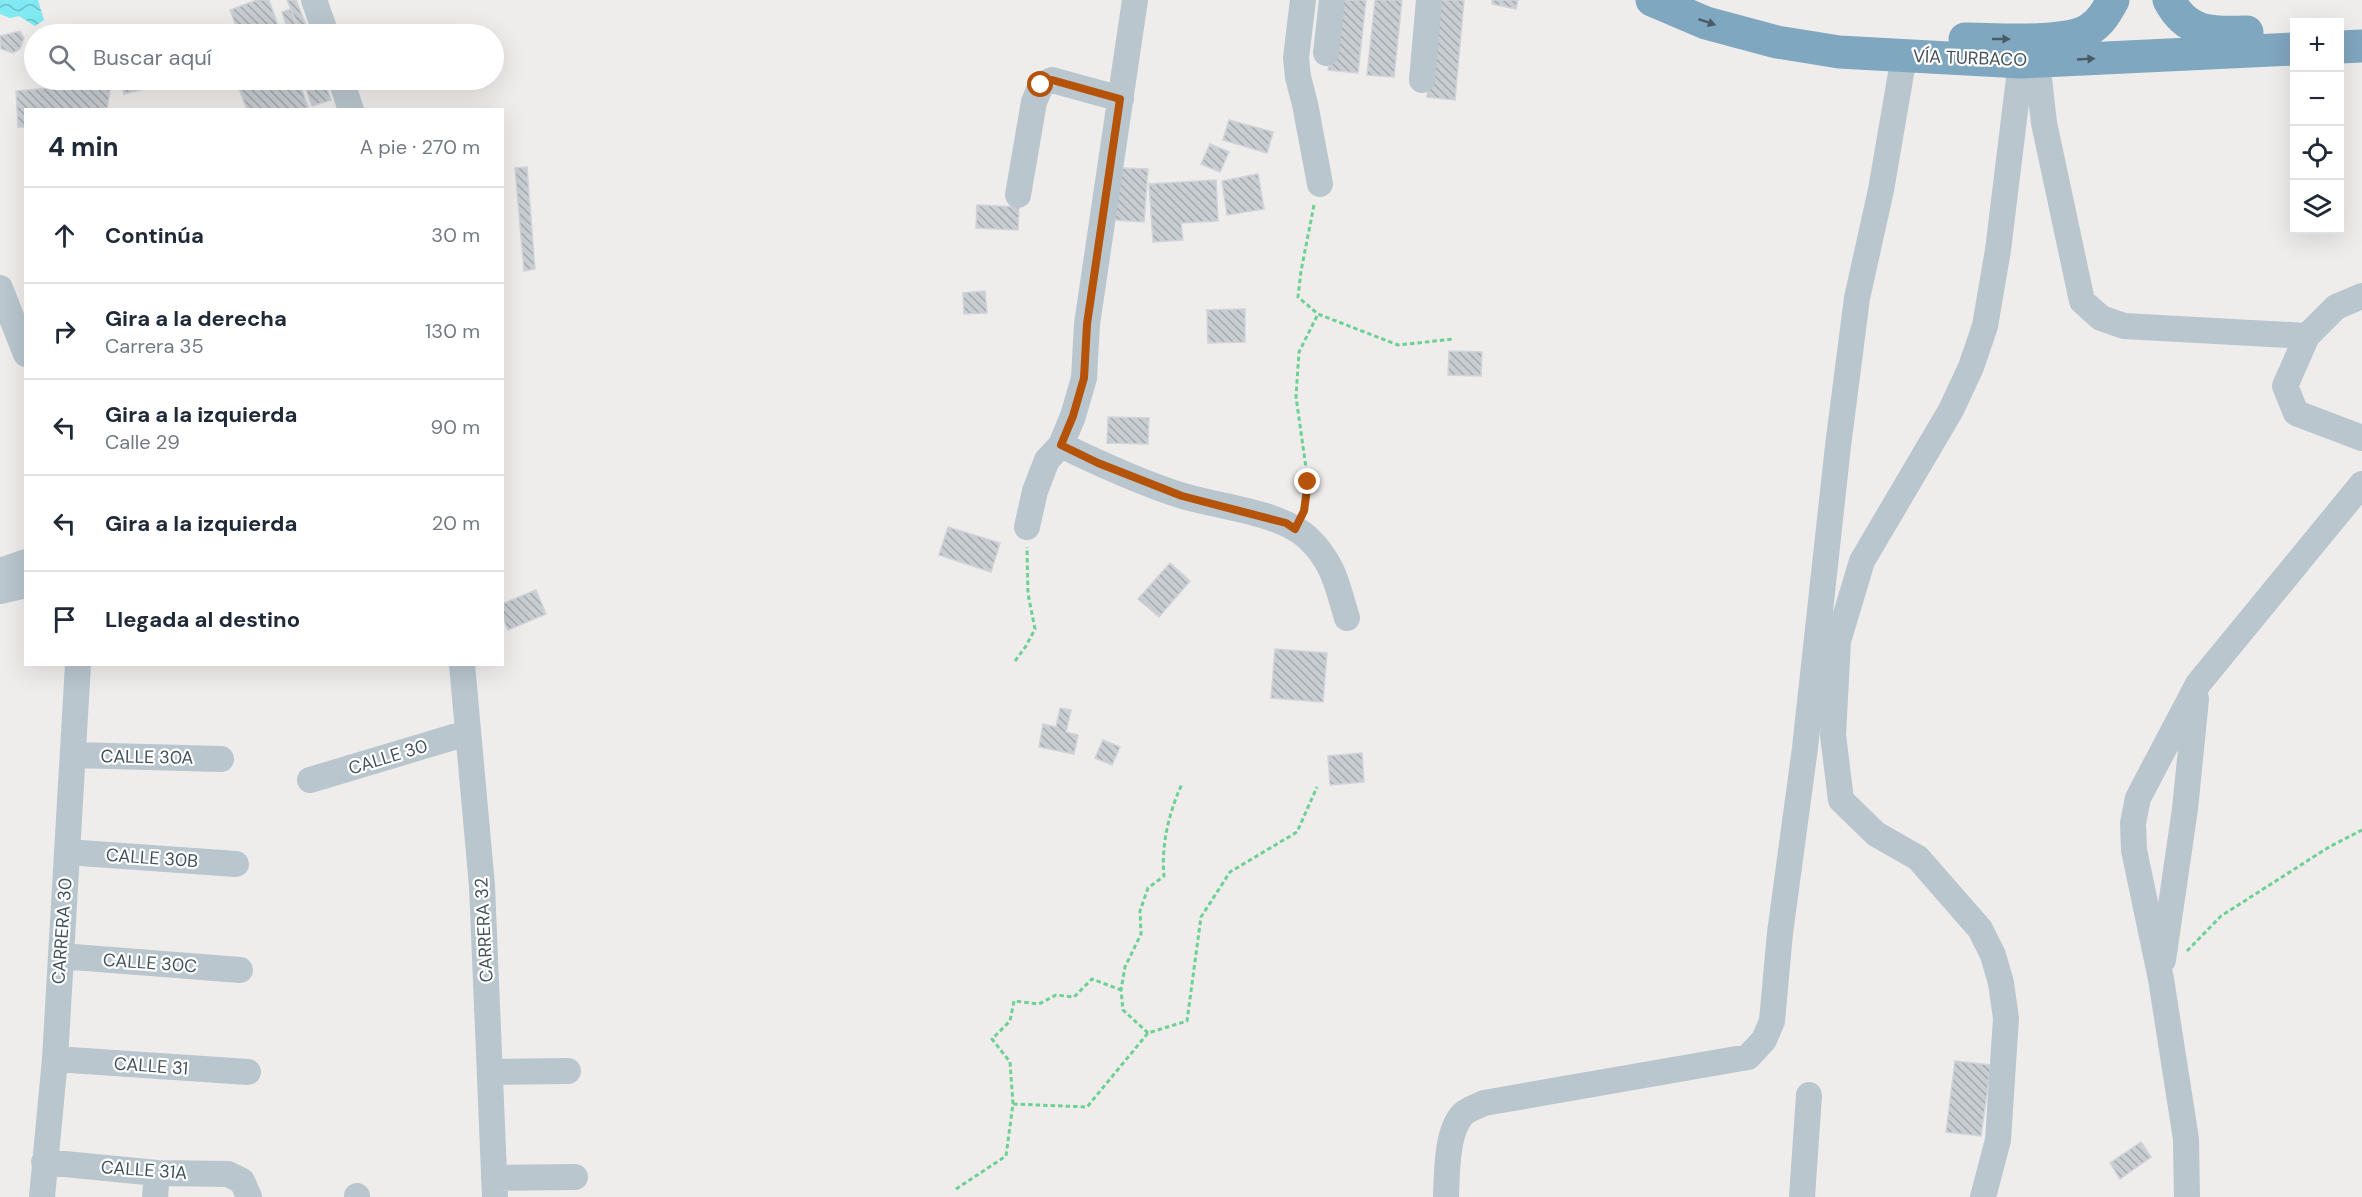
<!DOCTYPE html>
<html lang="es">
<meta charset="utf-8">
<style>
:root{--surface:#fff;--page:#f6f6f7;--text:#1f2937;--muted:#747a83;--line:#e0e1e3}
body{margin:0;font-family:"DM Sans",sans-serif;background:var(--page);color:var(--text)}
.controls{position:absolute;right:18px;top:18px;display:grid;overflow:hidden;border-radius:0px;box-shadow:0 6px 24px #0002}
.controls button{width:54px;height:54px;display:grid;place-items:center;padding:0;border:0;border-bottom:2px solid var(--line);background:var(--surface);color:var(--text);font:30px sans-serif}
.stop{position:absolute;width:18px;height:18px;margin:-14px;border:4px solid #b45309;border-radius:50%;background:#fff}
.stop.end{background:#b45309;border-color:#fff;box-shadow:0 2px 6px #0008}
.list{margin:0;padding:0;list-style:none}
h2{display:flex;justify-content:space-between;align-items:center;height:78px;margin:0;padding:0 24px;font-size:26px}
h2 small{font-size:20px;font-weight:400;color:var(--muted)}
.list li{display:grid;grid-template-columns:39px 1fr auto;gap:18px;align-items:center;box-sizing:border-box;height:96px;padding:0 24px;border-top:2px solid var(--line)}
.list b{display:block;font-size:22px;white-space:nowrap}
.list p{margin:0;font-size:20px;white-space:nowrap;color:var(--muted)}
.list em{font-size:20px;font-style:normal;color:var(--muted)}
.icon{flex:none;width:33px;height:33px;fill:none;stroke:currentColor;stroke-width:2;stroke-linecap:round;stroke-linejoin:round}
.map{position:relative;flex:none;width:2362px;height:1197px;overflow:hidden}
.search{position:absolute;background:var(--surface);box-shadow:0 6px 24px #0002;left:24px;top:24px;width:480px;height:66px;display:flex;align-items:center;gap:15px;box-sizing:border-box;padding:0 21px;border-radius:33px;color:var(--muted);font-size:22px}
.panel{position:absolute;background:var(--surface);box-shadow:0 6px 24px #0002;left:24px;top:108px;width:480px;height:558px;border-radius:0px}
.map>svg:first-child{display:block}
</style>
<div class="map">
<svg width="2362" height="1197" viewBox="0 0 2362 1197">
<defs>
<pattern id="water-waves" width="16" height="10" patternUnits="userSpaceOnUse" patternTransform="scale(1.5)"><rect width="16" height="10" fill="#80e9f2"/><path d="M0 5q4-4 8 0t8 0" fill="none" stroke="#6abfc7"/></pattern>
<pattern id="building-back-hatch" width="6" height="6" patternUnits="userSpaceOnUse" patternTransform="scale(1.5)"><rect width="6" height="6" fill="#c8cdd2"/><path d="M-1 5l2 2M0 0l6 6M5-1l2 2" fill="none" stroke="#a4a9ad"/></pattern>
</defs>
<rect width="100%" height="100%" fill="#efecec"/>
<path fill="url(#water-waves)" d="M0 0H38L44 20 35 26 19 16 10 18 0 14Z"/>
<path fill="url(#building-back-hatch)" stroke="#d0d3d9" stroke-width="1.5" d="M257 0H269L281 34H239L230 10Z
M287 0H296L308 30 301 33Z
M1336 0H1366L1358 73 1328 70Z
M1375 0H1402L1394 77 1367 75Z
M1436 0H1464L1455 100 1427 97Z
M1492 0H1518L1516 9 1492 4Z
M291 9 298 33 289 34 282 12Z
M20 31 24 38 20 49 13 53 1 49 0 36Z
M62 80H84L85 85 111 83 107 110H26V127H18L16 91 63 87Z
M120 80H150L152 87 124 94Z
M236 80H298L308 107 301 110H247Z
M303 80H324L331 100 312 106Z
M1229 120 1273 132 1267 153 1223 140Z
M1210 144 1229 152 1220 172 1201 164Z
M527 167 535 269 524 271 515 168Z
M1119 168 1148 169 1144 222 1115 220Z
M1258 174 1264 209 1227 215 1222 181Z
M1216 180 1218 221 1181 223 1183 240 1153 242 1149 184Z
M977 205 1019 207 1018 230 976 228Z
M985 291 987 313 964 314 963 293Z
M1245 309V342L1208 343 1207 310Z
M1449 351 1482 352 1481 376 1448 375Z
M1108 417 1149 418 1148 444 1107 443Z
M948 527 1000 543 991 572 939 555Z
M1170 563 1190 581 1159 617 1138 599Z
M536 590 546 614 508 630 502 615V604Z
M1275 649 1327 653 1323 702 1271 698Z
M1060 708 1071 710 1066 732 1078 735 1074 754 1039 747 1043 724 1056 727Z
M1103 740 1120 747 1112 765 1095 758Z
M1362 753 1364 782 1330 785 1328 756Z
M1955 1061 1991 1065 1981 1136 1946 1132Z
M2141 1142 2151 1157 2120 1179 2110 1163Z"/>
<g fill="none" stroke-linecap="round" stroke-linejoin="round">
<path stroke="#6cd192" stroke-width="3" stroke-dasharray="4.5 3" stroke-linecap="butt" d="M1314 205 1301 271 1298 297 1318 314 1398 345 1454 339
M1304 510 1308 482 1296 397 1299 352 1318 314
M1015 661 1026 646 1035 629 1028 594 1027 547
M2187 951 2221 916 2329 847 2362 830
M1148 1033 1123 1010 1121 990 1125 967 1141 934 1140 911 1148 888 1164 876C1161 845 1169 812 1182 784
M1013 1104 1010 1062 992 1039 1010 1021 1014 1001 1039 1004 1056 995 1074 997 1092 979 1121 990
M956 1189 1006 1156 1013 1104 1087 1107 1148 1033 1187 1021 1201 917 1230 872 1297 832 1317 787"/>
<path stroke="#b9c6cd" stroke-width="26" d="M314 0 326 34
M1303 0 1296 58 1298 77 1305 104 1320 184
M1326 53 1332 0
M2037 61 2044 123 2082 301 2101 318 2124 326 2307 336
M341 80 351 110
M1422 80 1429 0
M1018 195 1034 102 1041 85 1052 80 1121 99
M0 288 26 354
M2362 296 2336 307 2307 336 2285 386 2296 413 2362 438
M1061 445C1100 464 1141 483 1183 496 1220 507 1280 512 1308 538 1334 563 1337 585 1347 618
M1027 527 1035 491 1047 460 1061 445 1073 416 1084 378 1087 324 1135 0
M0 571 26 562
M0 591 26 585
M462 664 482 886 495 1197
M73 755 221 759
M310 780 467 733
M67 852 236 864
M61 956 240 970
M2163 960 2185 809 2196 699
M55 1059 248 1072
M491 1072 568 1071
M44 1162 157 1173 228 1174 242 1181 249 1197
M494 1178 575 1177
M42 1197 55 1059 78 664
M155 1197 157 1173
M357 1197V1196
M1446 1197C1447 1175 1446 1131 1463 1114 1468 1109 1478 1106 1484 1103L1748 1057 1764 1040 1772 1021 1780 933 1805 748 1838 446 1857 298 1881 190 1904 56
M1802 1197 1809 1095
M1983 1197 1998 1140 2006 1018 2001 983 1993 955 1980 929 1918 858 1876 834 1841 800 1833 735 1838 641 1862 561 1951 410 1971 367 1985 326 1998 250 2021 62
M2187 1197 2186 1139 2161 979 2134 850 2133 823 2138 798 2198 684 2362 484"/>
<path stroke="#80a7c0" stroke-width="33" d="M1652 0 1706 23 1777 42 1839 52 2021 62 2294 49
M2169 0C2187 35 2214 33 2247 32
M1965 39C1995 39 2066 45 2090 29 2101 22 2107 11 2113 0
M2340 47 2362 46"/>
</g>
<defs><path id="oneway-solid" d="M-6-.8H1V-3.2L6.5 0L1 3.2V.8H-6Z" transform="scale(1.5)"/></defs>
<g fill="#495b65">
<use href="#oneway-solid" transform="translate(1707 22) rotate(19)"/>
<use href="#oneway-solid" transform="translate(2001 39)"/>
<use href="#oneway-solid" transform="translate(2086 59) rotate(-3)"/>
</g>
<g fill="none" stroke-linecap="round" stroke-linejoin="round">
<path stroke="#b45309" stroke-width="8" d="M1041 85 1052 80 1120 99 1087 324 1084 378 1073 416 1061 445 1098 463 1182 496 1286 523 1295 529 1304 511 1308 482"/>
</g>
<g text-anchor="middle" stroke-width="4.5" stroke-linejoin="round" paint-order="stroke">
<g font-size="18" fill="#43535b" stroke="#fff">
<text transform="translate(1970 58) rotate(2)" y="6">VÍA TURBACO</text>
<text transform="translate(147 757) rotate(1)" y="6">CALLE 30A</text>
<text transform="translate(388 757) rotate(-17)" y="6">CALLE 30</text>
<text transform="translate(152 858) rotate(4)" y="6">CALLE 30B</text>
<text transform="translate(484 930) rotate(-93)" y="6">CARRERA 32</text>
<text transform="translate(62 931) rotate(-86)" y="6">CARRERA 30</text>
<text transform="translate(150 963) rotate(4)" y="6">CALLE 30C</text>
<text transform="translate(151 1066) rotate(4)" y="6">CALLE 31</text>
<text transform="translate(144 1170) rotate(4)" y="6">CALLE 31A</text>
</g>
</g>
</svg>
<div class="controls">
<button>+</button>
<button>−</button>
<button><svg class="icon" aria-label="locate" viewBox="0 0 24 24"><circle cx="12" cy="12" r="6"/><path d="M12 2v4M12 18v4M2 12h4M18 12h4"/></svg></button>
<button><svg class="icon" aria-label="layers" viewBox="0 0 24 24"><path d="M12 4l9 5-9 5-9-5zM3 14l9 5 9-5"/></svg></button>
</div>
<div class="stop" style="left:1041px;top:85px"></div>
<div class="stop end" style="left:1308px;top:482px"></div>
<div class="search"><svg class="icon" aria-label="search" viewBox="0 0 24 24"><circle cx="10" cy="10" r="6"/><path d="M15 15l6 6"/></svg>Buscar aquí</div>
<section class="panel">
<h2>4 min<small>A pie · 270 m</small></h2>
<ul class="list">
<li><svg class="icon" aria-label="ahead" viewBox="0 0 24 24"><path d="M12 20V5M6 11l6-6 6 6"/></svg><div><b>Continúa</b></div><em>30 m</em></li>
<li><svg class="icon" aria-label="right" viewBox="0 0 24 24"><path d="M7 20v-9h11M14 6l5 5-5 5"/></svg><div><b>Gira a la derecha</b><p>Carrera 35</p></div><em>130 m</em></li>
<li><svg class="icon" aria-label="left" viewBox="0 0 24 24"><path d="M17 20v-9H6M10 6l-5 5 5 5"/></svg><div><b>Gira a la izquierda</b><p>Calle 29</p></div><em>90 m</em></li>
<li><svg class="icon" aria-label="left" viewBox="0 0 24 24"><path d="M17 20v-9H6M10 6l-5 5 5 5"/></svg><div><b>Gira a la izquierda</b></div><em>20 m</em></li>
<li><svg class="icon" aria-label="arrive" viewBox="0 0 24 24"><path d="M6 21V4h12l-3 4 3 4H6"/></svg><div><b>Llegada al destino</b></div></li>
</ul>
</section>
</div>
